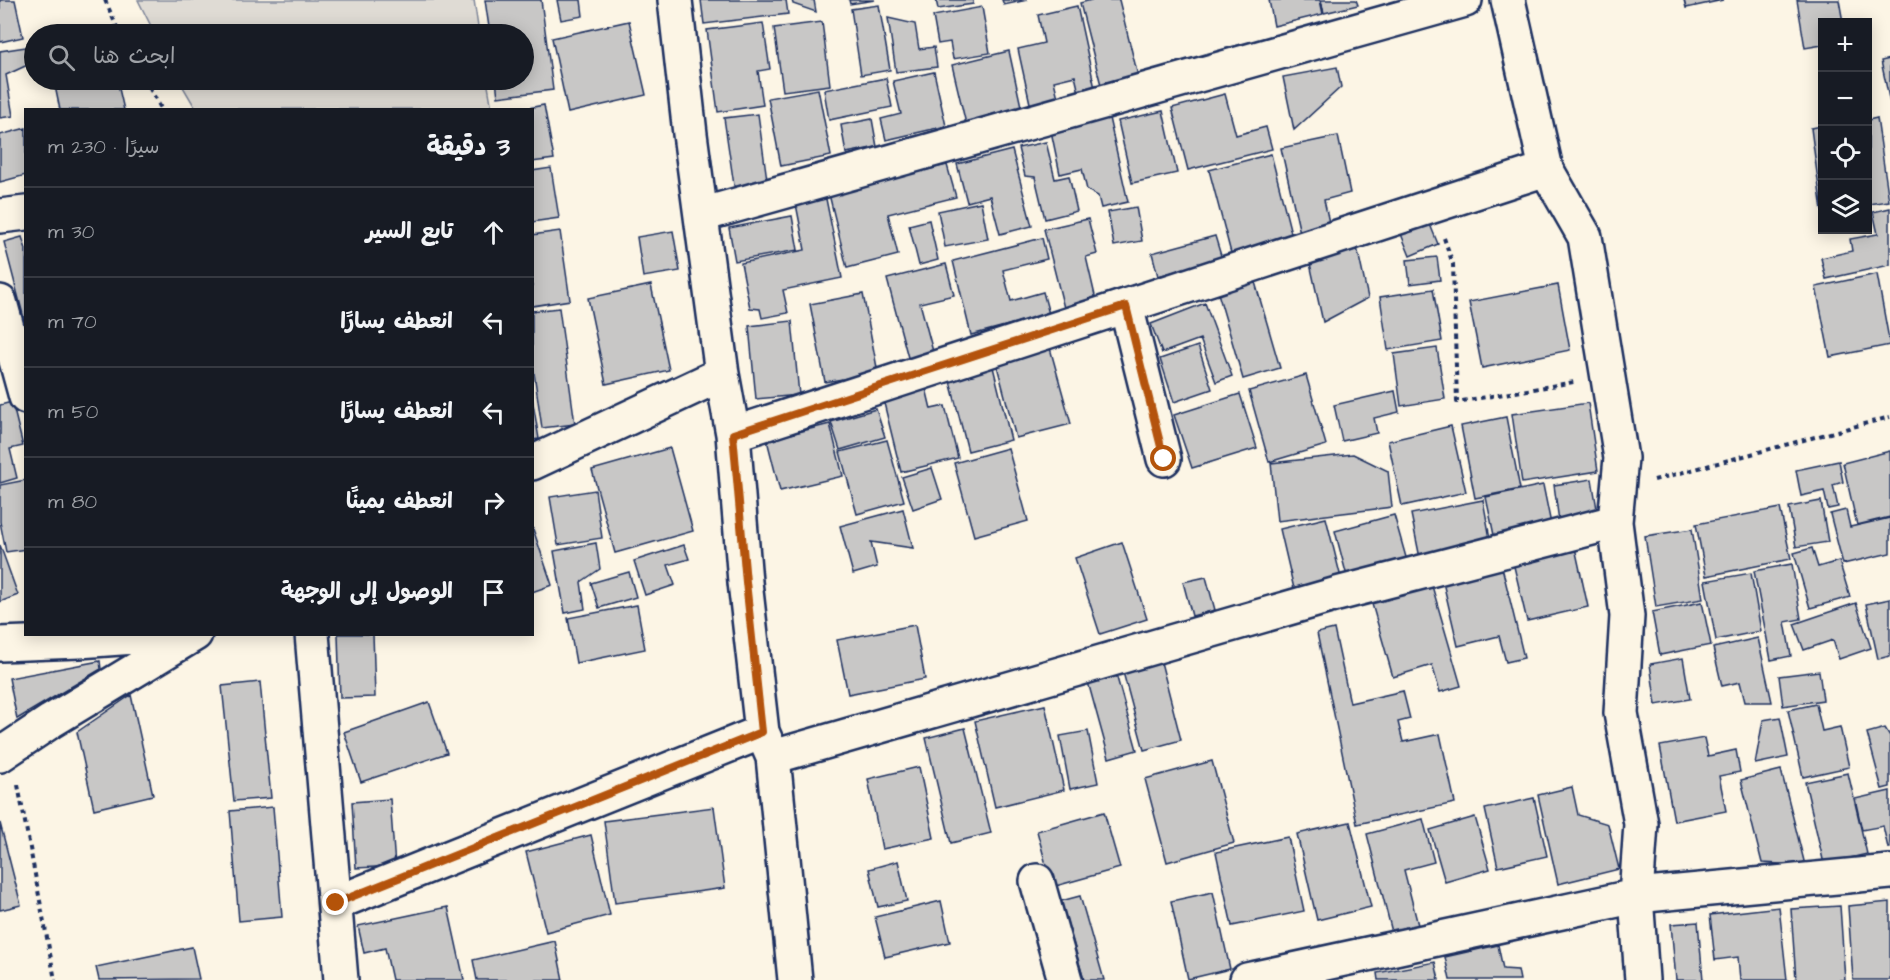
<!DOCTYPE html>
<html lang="ar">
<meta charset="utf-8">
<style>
:root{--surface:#171b24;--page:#242831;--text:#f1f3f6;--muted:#9ea1a6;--line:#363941}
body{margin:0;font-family:"Architects Daughter","Playpen Sans Arabic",sans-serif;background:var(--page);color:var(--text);direction:rtl}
.controls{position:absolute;right:18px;top:18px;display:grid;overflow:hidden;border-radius:0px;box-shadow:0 3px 15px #0003}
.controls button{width:54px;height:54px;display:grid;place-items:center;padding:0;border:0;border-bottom:2px solid var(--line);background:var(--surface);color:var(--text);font:30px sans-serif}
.stop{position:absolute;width:18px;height:18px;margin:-14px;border:4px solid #b45309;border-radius:50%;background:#fff}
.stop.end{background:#b45309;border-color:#fff;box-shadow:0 2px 6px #0008}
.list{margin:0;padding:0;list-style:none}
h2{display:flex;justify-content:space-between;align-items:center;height:78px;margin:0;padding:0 24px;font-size:26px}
h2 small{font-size:20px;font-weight:400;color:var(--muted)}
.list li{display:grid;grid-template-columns:39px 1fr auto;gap:18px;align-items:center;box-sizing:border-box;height:90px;padding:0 24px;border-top:2px solid var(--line)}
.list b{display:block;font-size:22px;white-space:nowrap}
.list em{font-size:20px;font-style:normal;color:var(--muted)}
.icon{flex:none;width:33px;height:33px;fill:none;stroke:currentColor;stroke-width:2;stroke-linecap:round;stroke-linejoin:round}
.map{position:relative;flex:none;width:1890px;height:980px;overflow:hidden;direction:ltr}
.search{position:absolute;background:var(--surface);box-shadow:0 3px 15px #0003;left:24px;top:24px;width:510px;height:66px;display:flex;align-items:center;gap:15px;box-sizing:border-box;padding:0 21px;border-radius:33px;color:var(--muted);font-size:22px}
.panel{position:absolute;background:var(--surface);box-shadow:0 3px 15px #0003;left:24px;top:108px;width:510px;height:528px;border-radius:0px;direction:rtl}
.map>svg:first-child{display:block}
</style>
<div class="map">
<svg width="1890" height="980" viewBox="0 0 1890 980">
<rect width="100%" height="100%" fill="#fcf5e5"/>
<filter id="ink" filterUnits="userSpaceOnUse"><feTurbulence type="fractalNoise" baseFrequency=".0167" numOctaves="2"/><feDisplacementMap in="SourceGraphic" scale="12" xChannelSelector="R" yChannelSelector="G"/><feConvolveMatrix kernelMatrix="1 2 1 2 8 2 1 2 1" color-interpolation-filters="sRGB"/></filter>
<g filter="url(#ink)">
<path fill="#dfdbd4" stroke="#7d8599" stroke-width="1.5" d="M138 0H474L479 34H155Z
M179 80H487L492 109H196Z"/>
<path fill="#c8c7c6" stroke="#1b2f5e" stroke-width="1.5" d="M0 0H15L23 37 0 42Z
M485 0H541L553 90 498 97 496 80H524V34H490Z
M557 0H581L583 16 561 20Z
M701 0H786L788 14 704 24Z
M792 0H814L816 12 793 4Z
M849 0H875L850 4Z
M936 0H973V4L938 9Z
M1002 0H1027L1004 5Z
M1091 0H1119L1138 76 1101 85 1080 3Z
M1269 0H1320L1323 14 1274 26Z
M1321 0H1356L1358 5 1324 13Z
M1684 0H1723L1686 8Z
M1797 0H1839L1843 22H1822V45L1805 48Z
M879 5 890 70 861 75 851 9Z
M1077 6 1096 93 1080 97 1075 76 1054 81 1059 102 1031 108 1018 49 1044 43 1038 15Z
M982 7 990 53 953 59 950 42 938 44 933 16Z
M888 18 915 24 919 49 934 47 937 67 896 72Z
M629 21 646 95 568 113 552 38Z
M822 22 830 85 783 91 774 28Z
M763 23 770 69 758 71 763 105 718 112 707 30Z
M32 46 34 62 6 75 13 116 0 118V51Z
M1009 51 1022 111 966 124 952 65Z
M1890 59V103L1881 61Z
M1337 67 1341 87 1294 130 1283 77Z
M934 72 946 126 886 140 881 119 901 114 893 81Z
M886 78 892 107 829 120 824 90Z
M60 80H117L124 110H60L54 81Z
M818 89 831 156 781 166 768 98Z
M1225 94 1236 135 1266 127 1272 149 1188 170 1172 108Z
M544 105 554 159 532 162V110H518Z
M1163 111 1177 173 1132 183 1118 121Z
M758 114 768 187 735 192 724 118Z
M1109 118 1128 202 1101 208 1098 196 1087 190 1082 169 1060 174 1051 131Z
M1877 118 1889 201 1868 204V120Z
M872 119 877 147 846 153 841 125Z
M1822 126V211L1811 128Z
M26 128V175L0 182V135Z
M1338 136 1350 193 1324 200 1330 227 1300 233 1281 148Z
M1046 142 1055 179 1069 176 1077 211 1045 219 1035 177 1025 176 1018 148Z
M1012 150 1032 226 1000 234 990 196 967 202 957 164Z
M1271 154 1292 237 1231 253 1209 170Z
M947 165 956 197 888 214 898 255 847 268 829 194Z
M551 168 559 218 532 222V171Z
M826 199 842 278 783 290 788 313 762 318 760 309 750 308 741 263 805 250 796 204Z
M981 202 988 239 945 247 938 211Z
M1136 207 1142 241 1114 246 1108 212Z
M1890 208V265L1826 279 1821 258 1852 251 1850 239 1878 234 1873 212Z
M792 216 798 250 735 261 729 228Z
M1088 219 1097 254 1086 257 1096 300 1064 308 1044 229Z
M929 220 938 260 919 265 909 225Z
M1429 222 1438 244 1410 256 1401 234Z
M560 231 570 300 532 306V235Z
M673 231 680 271 643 277 637 237Z
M1215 236 1222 259 1158 276 1152 253Z
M22 237 26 249V326L4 242Z
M1042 238 1047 259 1003 270 1011 301 1043 292 1049 314 971 335 953 261Z
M1357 247 1368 298 1323 322 1309 259Z
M1437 257 1440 280 1410 284 1407 260Z
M946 264 954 295 920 303 935 359 910 365 887 279Z
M1877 274 1890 345 1830 357 1816 287Z
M1255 282 1280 368 1243 379 1218 293Z
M651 285 669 370 606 384 588 298Z
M1558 285 1570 350 1482 368 1469 302Z
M1433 289 1442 341 1388 350 1380 297Z
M863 294 878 373 825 382 810 304Z
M1205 303 1232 376 1216 382 1200 339 1162 353 1151 324Z
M559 308 575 424 542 428 532 359V311Z
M792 321 799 395 756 399 749 326Z
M1198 346 1212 389 1174 402 1160 359Z
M1050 348 1071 424 1016 438 996 362Z
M1437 348 1445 399 1401 406 1394 354Z
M993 367 1011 440 968 451 949 377Z
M1306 375 1326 445 1269 462 1249 391Z
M926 388 931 409 945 406 958 458 901 472 883 399Z
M1395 391 1399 412 1374 418 1377 433 1342 441 1334 405Z
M1240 394 1257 448 1192 468 1174 415Z
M532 397 539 439 532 440Z
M12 402 23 446 10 449 17 478 0 483V405Z
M1588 403 1598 471 1522 483 1512 414Z
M876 409 885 437 840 450 831 422Z
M1506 417 1520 489 1475 498 1461 426Z
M830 424 843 476 780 491 767 440Z
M1451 426 1466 492 1402 506 1388 441Z
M887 440 904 501 857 514 840 452Z
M670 448 693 531 615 553 592 470Z
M1008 448 1028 521 974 536 954 463Z
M1890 451V517L1857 525 1843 463Z
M1353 454 1388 471 1392 507 1277 521 1271 463Z
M1839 461 1843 482 1833 485 1838 507 1828 509 1824 491 1801 496 1796 470Z
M932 468 942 499 913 509 902 477Z
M1592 479 1598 515 1559 521 1554 485Z
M26 480V549L6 552 0 522V485Z
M1543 485 1552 529 1495 540 1486 497Z
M595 490 602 538 558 545 550 497Z
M1483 500 1491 544 1420 558 1411 514Z
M1821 501 1828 542 1796 547 1789 507Z
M1780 508 1791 559 1706 576 1696 524Z
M903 509 913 548 871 542 877 567 853 574 840 526Z
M1846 510 1850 527 1890 518V553L1843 564 1830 514Z
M1394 515 1409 568 1349 584 1335 531Z
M1326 518 1342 582 1295 593 1280 529Z
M532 526 552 585 532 592Z
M1692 529 1703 599 1656 607 1645 536Z
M1122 542 1147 619 1100 634 1075 558Z
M596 543 600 569 581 582 585 609 565 613 554 551Z
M1574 543 1588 607 1527 621 1512 558Z
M0 545 18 595 0 602Z
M684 545 689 559 668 565 675 585 645 595 634 561Z
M1812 548 1818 567 1839 561 1850 597 1810 608 1794 553Z
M1501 563 1524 658 1506 662 1499 636 1458 646 1442 578Z
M1792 564 1801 619 1785 622 1791 656 1771 660 1754 571Z
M629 572 636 597 599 608 591 583Z
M1751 573 1761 631 1716 640 1705 581Z
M1206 577 1215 610 1192 616 1183 582Z
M1430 579 1461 686 1440 692 1432 665 1393 677 1370 597Z
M1890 599V656L1878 659 1866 604Z
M1702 602 1711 645 1660 655 1652 612Z
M1856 603 1871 648 1839 659 1833 640 1804 650 1794 624Z
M637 605 645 649 576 663 568 618Z
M915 625 925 679 848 694 837 640Z
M1334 629 1350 703 1403 691 1410 719 1398 722 1403 742 1440 734 1455 803 1357 824 1317 633Z
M338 634H373L375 697 340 698Z
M1758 638 1772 702H1745L1740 682 1722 686 1713 648Z
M1683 658 1690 699 1656 705 1650 664Z
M100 661 101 669 17 719 9 678Z
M1161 662 1181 740 1144 750 1123 672Z
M1819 671 1823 700 1783 706 1779 676Z
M1116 674 1137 750 1109 758 1088 682Z
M260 682 271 798 234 801 222 686Z
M131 695 153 795 94 809 77 732Z
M429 702 447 753 361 782 344 732Z
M1816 704 1822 731 1840 727 1849 767 1803 777 1788 710Z
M1045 705 1064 790 995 807 975 721Z
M1780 717 1788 757 1755 764 1763 720Z
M965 728 991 833 951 843 926 738Z
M1885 728 1890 736V787L1882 789 1867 733Z
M1088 731 1098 783 1070 789 1060 736Z
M1704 738 1708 756 1736 750 1740 772 1719 776 1726 811 1674 821 1660 746Z
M1212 761 1234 843 1167 862 1145 779Z
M919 767 934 838 882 849 868 779Z
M1781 770 1805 865 1762 863 1741 780Z
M1848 773 1867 854 1824 864 1805 782Z
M1572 787 1578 815 1608 824 1619 869 1558 884 1538 795Z
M1890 791V848H1888L1883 826 1862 830 1855 799Z
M1534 798 1547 856 1498 867 1485 809Z
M390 799 395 866 356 868 352 802Z
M273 807 282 917 239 921 230 811Z
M714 807 725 888 615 903 604 821Z
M1104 812 1120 868 1052 887 1037 831Z
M1475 817 1490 869 1445 882 1430 830Z
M1423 819 1434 862 1404 870 1418 925 1392 932 1367 834Z
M1350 822 1371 907 1317 920 1297 834Z
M0 823 21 905 0 910Z
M591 835 610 915 546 932 526 852Z
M1288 837 1304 911 1232 926 1216 852Z
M898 861 907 901 878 907 869 869Z
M1213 892 1230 969 1188 979 1171 901Z
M1080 896 1104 980H1084L1061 901Z
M941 901 950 942 885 957 875 917Z
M1890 902V980H1853L1848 906Z
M1840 906 1845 980H1796L1791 909Z
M448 907 464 980H392L385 948 364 953 358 926Z
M1779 907 1787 980H1740L1738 957 1715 960 1710 915Z
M1698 922 1703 980H1676L1671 924Z
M555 941 563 980H477L473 960Z
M1498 945 1503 969 1518 970 1520 980H1450L1445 957Z
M192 947 199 979 99 980 96 967Z
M1435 962 1439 980H1378L1377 973Z"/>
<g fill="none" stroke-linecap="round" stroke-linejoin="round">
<g stroke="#1b2f5e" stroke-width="38">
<path id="street" d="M675 0 690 134 722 374 733 434 745 582 762 732 773 757 795 980
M1508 0 1546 169 1585 237 1621 458 1615 522 1627 616 1621 713 1641 824 1636 896 1642 980
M701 215 1465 0
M0 216 26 213
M0 302 26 397
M1126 306 1164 459
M733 434 1546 169
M532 463 722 374
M312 634 341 980
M0 644 79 641 176 634
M0 755 51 721 195 634
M773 757 1337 594 1615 522
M1037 881 1065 980
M336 903 762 732
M1247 980 1636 896 1890 872"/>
</g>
<path stroke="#1b2f5e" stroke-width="4" stroke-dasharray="4.5 4.5" stroke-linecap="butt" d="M105 0 120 34
M145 80 162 110
M1444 238 1453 264 1457 402 1574 382
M1654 480 1890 417
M18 785 55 980"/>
<use href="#street" stroke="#fcf5e5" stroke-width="33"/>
</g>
</g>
<g fill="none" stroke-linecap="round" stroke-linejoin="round" filter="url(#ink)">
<path stroke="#b45309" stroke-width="8" d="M336 903 762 732 746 582 733 434 1126 306 1164 459"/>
</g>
</svg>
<div class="controls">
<button>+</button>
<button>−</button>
<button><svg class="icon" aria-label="locate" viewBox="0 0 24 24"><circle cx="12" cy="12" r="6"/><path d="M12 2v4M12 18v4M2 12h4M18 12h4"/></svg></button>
<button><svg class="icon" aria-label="layers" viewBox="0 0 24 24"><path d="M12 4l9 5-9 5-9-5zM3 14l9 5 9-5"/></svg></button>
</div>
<div class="stop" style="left:1164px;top:459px"></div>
<div class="stop end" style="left:336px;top:903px"></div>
<div class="search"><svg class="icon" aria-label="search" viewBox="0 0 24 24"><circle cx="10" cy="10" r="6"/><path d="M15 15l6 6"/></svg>ابحث هنا</div>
<section class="panel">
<h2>3 دقيقة<small>سيرًا · 230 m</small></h2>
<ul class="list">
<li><svg class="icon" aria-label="ahead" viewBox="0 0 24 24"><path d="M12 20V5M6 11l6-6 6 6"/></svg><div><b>تابع السير</b></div><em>30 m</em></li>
<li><svg class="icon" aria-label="left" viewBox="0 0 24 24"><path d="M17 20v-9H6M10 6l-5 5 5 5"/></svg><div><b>انعطف يسارًا</b></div><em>70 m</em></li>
<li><svg class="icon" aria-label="left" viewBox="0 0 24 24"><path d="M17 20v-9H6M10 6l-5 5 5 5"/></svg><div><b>انعطف يسارًا</b></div><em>50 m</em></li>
<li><svg class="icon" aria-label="right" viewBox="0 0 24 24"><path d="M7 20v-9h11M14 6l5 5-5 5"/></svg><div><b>انعطف يمينًا</b></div><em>80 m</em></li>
<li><svg class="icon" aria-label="arrive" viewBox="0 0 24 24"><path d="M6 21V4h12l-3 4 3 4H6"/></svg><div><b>الوصول إلى الوجهة</b></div></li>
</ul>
</section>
</div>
